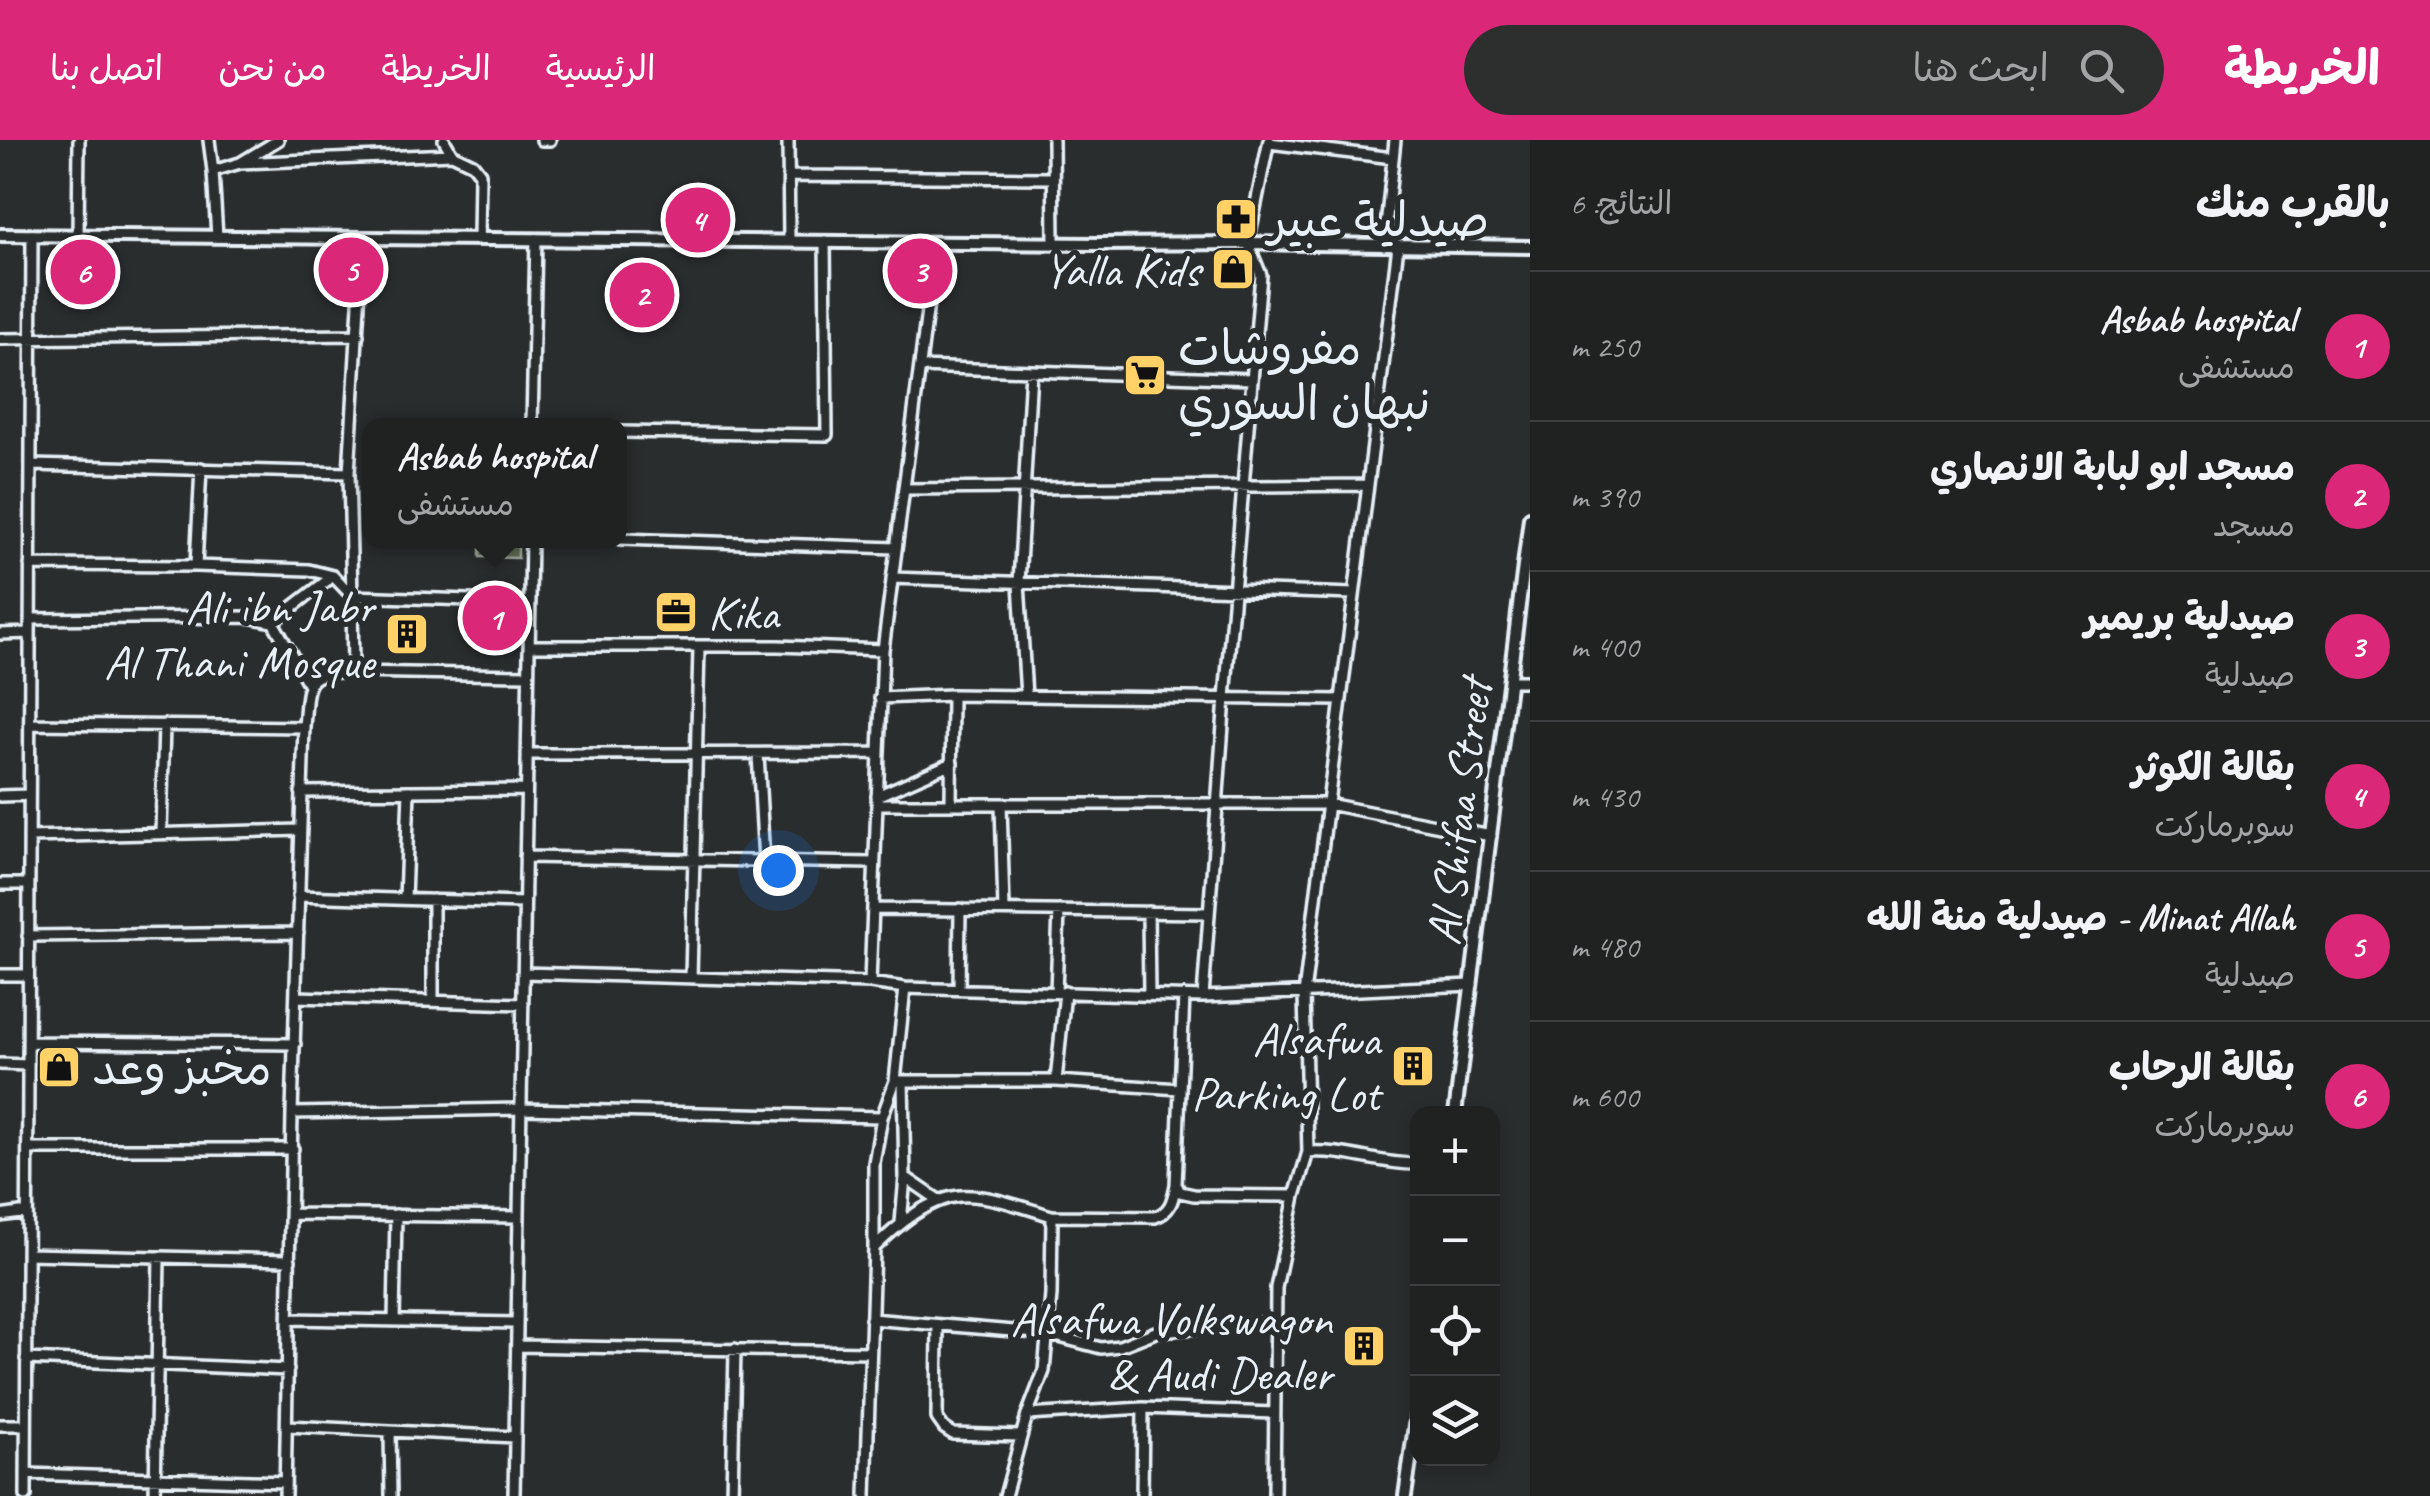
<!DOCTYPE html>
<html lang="ar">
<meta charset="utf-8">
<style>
:root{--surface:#202222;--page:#2d2f2f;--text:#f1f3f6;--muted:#a2a4a5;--line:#3d3f40;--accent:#db2777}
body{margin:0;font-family:Caveat,"Playpen Sans Arabic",sans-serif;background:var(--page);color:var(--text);direction:rtl}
.controls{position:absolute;right:30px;bottom:30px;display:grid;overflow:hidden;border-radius:20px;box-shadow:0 5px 15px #0003}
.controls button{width:90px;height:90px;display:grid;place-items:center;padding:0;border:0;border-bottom:2px solid var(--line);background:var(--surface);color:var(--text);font:50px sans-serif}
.you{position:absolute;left:778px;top:730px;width:35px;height:35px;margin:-25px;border:8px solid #fff;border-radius:50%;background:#1a73e8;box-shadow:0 0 0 15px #1a73e833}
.badge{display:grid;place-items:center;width:65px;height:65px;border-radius:50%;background:var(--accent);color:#fff;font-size:32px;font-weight:700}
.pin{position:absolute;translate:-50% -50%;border:5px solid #fff;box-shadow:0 2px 10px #0006}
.popup{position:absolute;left:362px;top:278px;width:265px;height:130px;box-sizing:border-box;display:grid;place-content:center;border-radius:20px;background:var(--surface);filter:drop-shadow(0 2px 8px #0005);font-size:32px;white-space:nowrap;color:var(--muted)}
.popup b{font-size:38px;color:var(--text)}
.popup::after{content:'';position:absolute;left:50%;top:100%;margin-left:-20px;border:20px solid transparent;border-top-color:var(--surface)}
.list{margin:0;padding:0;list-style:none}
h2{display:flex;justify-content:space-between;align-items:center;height:130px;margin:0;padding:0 40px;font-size:42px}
h2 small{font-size:32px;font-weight:400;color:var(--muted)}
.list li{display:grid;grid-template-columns:65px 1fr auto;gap:30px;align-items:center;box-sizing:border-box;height:150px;padding:0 40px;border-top:2px solid var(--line)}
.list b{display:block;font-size:38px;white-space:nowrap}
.list p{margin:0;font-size:32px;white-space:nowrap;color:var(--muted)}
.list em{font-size:32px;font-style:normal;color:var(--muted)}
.icon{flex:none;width:55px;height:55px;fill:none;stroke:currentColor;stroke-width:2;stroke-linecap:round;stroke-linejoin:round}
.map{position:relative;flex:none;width:1530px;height:1356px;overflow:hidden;direction:ltr}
header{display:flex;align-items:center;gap:60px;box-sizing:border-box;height:140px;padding:0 50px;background:var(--accent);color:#fff}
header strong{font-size:48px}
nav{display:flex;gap:55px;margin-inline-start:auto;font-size:35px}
.search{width:700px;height:90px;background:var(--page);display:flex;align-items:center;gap:25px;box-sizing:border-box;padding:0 35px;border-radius:55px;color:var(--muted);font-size:38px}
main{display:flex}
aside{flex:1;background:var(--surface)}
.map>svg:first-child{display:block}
</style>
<header>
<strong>الخريطة</strong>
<div class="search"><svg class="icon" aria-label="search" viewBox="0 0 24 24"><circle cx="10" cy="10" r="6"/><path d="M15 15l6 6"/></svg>ابحث هنا</div>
<nav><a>الرئيسية</a><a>الخريطة</a><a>من نحن</a><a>اتصل بنا</a></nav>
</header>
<main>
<aside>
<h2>بالقرب منك<small>النتائج: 6</small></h2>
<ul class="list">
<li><span class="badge">1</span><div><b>Asbab hospital</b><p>مستشفى</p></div><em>250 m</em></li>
<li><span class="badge">2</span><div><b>مسجد ابو لبابة الانصاري</b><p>مسجد</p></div><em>390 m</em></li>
<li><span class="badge">3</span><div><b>صيدلية بريمير</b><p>صيدلية</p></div><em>400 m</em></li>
<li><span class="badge">4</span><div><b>بقالة الكوثر</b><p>سوبرماركت</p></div><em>430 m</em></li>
<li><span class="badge">5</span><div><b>Minat Allah - صيدلية منة الله</b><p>صيدلية</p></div><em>480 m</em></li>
<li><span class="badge">6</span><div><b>بقالة الرحاب</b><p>سوبرماركت</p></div><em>600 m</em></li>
</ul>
</aside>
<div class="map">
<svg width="1530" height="1356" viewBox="0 0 1530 1356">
<rect width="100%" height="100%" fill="#2a2d2e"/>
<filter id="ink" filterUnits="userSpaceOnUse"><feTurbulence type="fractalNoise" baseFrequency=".01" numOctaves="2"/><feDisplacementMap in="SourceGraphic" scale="20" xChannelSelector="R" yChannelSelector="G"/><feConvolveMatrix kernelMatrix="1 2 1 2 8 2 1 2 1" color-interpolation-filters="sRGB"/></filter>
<g filter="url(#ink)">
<path fill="#3f3d3b" d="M461 461H529V497L504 496 503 501H497V495H460Z"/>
<path fill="#636e55" stroke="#a6b0a6" stroke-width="2.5" d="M480 401H518V418L480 417Z"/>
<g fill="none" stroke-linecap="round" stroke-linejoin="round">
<g stroke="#e8f1f8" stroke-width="16">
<path id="minor" d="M209 0 213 31
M444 0 452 14 473 24 480 33 479 99
M542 0H550
M788 0 789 101
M1053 0 1054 103
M1269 3 1393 18
M240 23 452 14
M788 36 1053 38
M78 96 79 0
M217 97 213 31 240 23 278 0
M363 97 349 333 352 456 529 462
M1384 106 1395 0
M0 199 358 195
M920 227 1252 239
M532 286 536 99
M620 292 827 295 825 101
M31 325 349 333
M904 349 1368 345
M620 399 896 408
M30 425 196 426 309 430 333 436 352 456 353 532C303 531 308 542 304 587L292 973 285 1356
M196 426 201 328
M892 438 1354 454
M30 479 248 477 273 482 309 545
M273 482 333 436
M0 494 30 493
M529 506H778L883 510
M353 532 528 535
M1510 541H1530
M1026 556 1019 443 1031 231
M880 558 952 555 1341 560
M30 584 304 587
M527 614 879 613
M758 614 764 721
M301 652 526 650
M0 656 29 655
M877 656 952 623
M877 664H1328L1491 696
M951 664 952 555
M1001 664 1004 770
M161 693 164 585
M29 697 301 690
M525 717 874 723
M0 744H28
M298 756 524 763
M405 759 409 651
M433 760V861
M873 769 1208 773
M1148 772 1149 855
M28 796 298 793
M523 833 870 843 905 848 1203 857 1472 845
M0 835H28
M691 838 699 508
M870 843 883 510 936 102
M959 849 960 769
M1056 852 1059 771
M1065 852 1056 941 1180 949
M296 857 523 864
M1203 857 1225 558 1261 135 1248 103 1269 0
M28 902 295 904
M0 924 28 925
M895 941H1056
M292 973 521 969 882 977
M28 1009H293
M1308 1012 1304 854 1398 106
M905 1037 940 1061
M1177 1046 1180 1052 1194 1055 1295 1056
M291 1074 519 1077
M0 1076 27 1072
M1052 1076 1155 1077C1171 1072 1173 1059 1176 1045L1184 856
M901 1083 905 1037 903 941
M874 1108C897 1086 927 1059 960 1056 989 1054 1024 1068 1052 1076L1051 1155 1044 1231 1027 1275 1005 1356
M27 1114 290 1120
M289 1179 517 1183
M871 1179 1048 1194 1101 1208 1120 1206 1158 1191 1276 1182
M394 1181 396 1075
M938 1185 937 1278 944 1288 953 1294 1020 1296
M517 1206 870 1212
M26 1219 288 1230
M1027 1275 1143 1268 1274 1273
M0 1285H26
M287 1286 515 1297
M390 1291 391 1356
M26 1334 285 1342
M26 1356 32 95
M155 1356 159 1117
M514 1356 531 400
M732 1356 735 1209
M866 1356 874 1108V1023L882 977 895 941 905 848
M1142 1356 1143 1268
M1274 1356 1276 1148 1295 1056 1308 1012C1345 1009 1380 1025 1418 1024"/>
</g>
<g stroke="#e8f1f8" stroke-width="18">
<path id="tertiary" d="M0 95 1098 104 1248 103 1530 107
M1455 974 1530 378
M1405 1356 1418 1265"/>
</g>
<use href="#minor" stroke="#2a2d2e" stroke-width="9"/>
<use href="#tertiary" stroke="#2a2d2e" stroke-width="10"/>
</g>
</g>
<defs>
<g id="pharmacy-square" transform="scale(2.25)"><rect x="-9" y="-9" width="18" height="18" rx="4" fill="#ffd166" stroke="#2a2d2e"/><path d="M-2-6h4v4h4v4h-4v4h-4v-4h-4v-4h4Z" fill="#111"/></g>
<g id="shop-square" transform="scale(2.25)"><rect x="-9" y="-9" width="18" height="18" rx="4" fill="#ffd166" stroke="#2a2d2e"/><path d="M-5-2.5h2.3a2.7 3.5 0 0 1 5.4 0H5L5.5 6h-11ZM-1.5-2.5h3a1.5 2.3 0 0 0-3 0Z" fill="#111"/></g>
<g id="supermarket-square" transform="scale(2.25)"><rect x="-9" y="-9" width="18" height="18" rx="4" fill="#ffd166" stroke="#2a2d2e"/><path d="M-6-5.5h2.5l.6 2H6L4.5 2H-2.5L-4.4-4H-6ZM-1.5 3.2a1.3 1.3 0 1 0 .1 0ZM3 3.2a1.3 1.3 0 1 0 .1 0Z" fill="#111"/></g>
<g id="office-square" transform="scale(2.25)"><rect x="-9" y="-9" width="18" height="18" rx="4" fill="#ffd166" stroke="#2a2d2e"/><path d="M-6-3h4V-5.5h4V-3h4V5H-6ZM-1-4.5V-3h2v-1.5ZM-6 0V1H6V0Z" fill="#111"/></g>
<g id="building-square" transform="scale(2.25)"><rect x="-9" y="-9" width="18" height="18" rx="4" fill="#ffd166" stroke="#2a2d2e"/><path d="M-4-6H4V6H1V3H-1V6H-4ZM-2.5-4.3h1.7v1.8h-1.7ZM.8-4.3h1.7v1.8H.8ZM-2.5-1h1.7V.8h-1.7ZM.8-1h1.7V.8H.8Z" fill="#111"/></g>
</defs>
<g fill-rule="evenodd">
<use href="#pharmacy-square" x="1236" y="79"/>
<use href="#shop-square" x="1233" y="129"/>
<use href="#supermarket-square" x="1145" y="235"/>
<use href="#office-square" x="676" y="472"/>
<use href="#building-square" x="407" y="494"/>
<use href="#building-square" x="1413" y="926"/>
<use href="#shop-square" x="59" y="927"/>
<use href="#building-square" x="1364" y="1206"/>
</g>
<g text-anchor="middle" stroke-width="10" stroke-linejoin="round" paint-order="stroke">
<g font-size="48" fill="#e8f1f8" stroke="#2a2d2e" text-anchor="start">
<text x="1268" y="96">صيدلية عبير</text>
<text x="1200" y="146" text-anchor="end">Yalla Kids</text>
<text x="1178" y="224">مفروشات<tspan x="1178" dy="55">نبهان السوري</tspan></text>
<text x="374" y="483" text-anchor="end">Ali ibn Jabr<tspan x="374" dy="55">Al Thani Mosque</tspan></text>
<text x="708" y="489">Kika</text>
<text x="1380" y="915" text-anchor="end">Alsafwa<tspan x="1380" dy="55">Parking Lot</tspan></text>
<text x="92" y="944">مخبز وعد</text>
<text x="1332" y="1195" text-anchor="end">Alsafwa Volkswagon<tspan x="1332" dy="55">&amp; Audi Dealer</tspan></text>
</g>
<g font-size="48" fill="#e8f1f8" stroke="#2a2d2e">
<text transform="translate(1458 672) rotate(-83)" y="17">Al Shifaa Street</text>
</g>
</g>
</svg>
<div class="controls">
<button>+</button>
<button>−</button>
<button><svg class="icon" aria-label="locate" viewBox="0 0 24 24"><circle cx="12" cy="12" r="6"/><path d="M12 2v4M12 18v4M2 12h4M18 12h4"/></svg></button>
<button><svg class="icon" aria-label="layers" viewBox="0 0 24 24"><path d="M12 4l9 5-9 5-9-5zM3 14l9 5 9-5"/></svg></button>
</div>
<div class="you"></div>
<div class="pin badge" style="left:495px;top:478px">1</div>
<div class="popup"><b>Asbab hospital</b>مستشفى</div>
<div class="pin badge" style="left:642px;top:155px">2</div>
<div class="pin badge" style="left:920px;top:131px">3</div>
<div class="pin badge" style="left:698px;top:80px">4</div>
<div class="pin badge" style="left:351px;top:130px">5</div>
<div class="pin badge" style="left:83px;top:132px">6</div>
</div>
</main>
